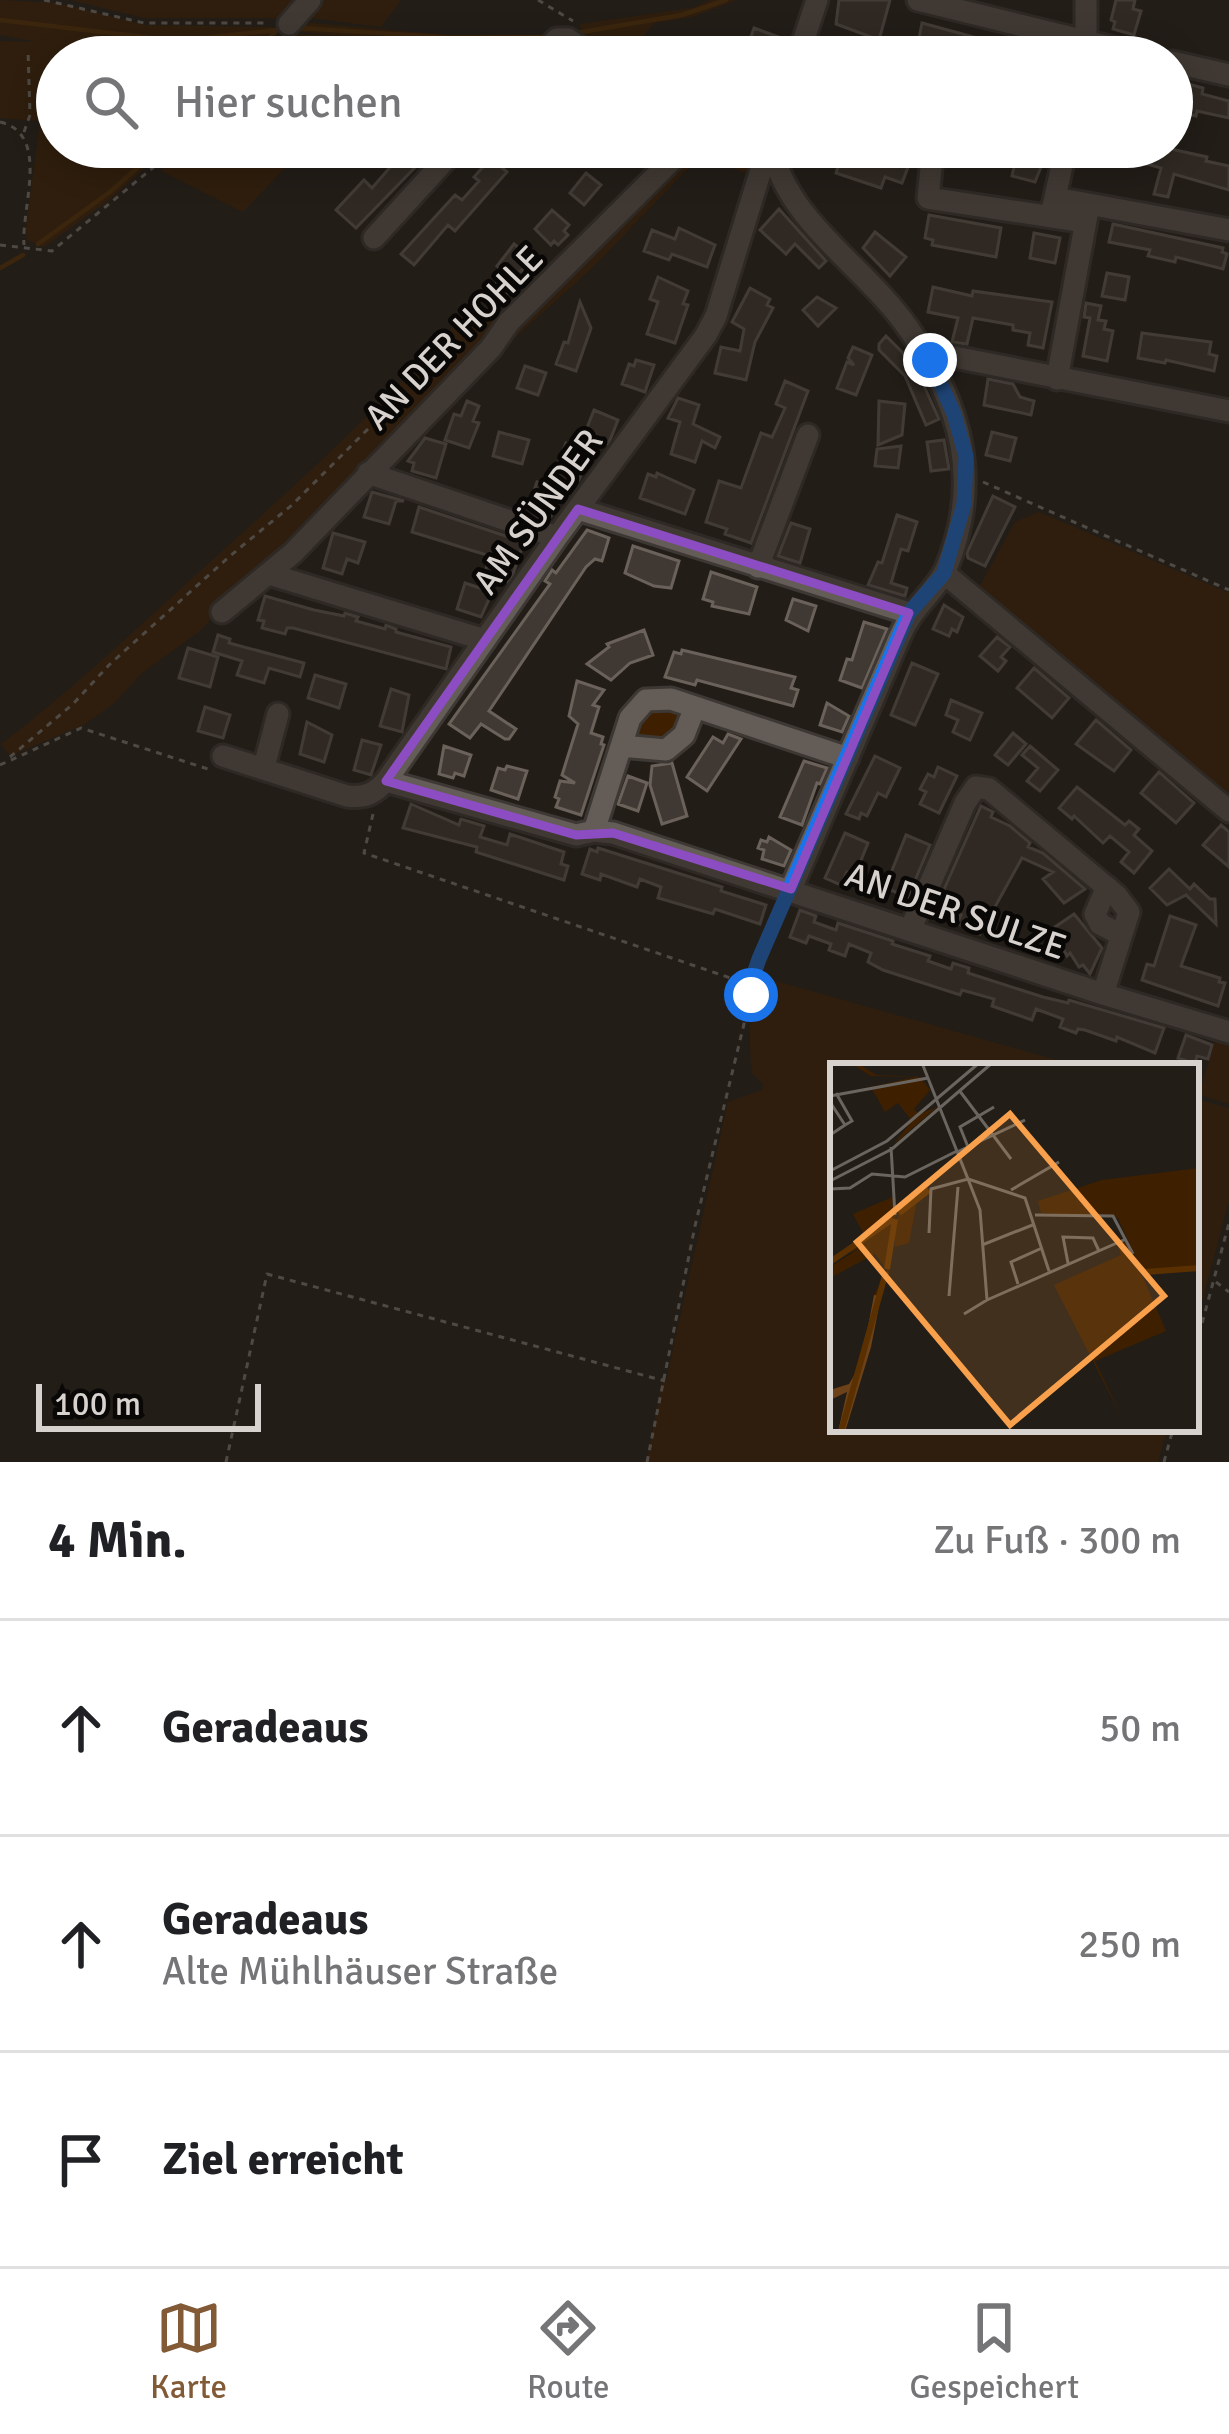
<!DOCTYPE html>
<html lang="de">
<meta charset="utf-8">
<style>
:root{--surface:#fff;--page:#f6f6f6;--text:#202124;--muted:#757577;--line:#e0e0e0;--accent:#825a36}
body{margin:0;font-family:Signika,sans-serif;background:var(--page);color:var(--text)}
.scale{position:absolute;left:36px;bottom:30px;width:225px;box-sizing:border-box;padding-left:12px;border:6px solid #d7d2ce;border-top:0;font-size:33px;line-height:42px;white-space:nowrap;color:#d7d2ce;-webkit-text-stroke:9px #0a0806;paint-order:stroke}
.stop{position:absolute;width:36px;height:36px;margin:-27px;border:9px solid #1a73e8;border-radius:50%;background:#fff}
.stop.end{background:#1a73e8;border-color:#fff;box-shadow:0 3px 12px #0008}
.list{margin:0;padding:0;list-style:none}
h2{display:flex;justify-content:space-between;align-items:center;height:156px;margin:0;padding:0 48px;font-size:51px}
h2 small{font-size:39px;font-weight:400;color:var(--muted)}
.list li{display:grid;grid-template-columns:78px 1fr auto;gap:36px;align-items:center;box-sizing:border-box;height:216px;padding:0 48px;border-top:3px solid var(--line)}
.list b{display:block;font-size:45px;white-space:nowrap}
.list p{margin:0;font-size:39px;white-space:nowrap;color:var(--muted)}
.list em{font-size:39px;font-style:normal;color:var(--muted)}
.icon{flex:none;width:66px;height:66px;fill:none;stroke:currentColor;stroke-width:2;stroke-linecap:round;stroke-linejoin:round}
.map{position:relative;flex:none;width:1229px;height:1462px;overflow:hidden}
.search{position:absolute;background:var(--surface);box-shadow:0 6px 30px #0003;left:36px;right:36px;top:36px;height:132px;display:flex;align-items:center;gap:30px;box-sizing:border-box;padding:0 42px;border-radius:66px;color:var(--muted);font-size:45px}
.sheet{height:804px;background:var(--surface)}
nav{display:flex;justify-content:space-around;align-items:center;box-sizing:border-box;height:168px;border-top:3px solid var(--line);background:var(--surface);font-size:33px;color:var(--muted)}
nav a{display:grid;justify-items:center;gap:6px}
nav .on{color:var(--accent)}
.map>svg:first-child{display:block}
</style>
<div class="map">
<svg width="1229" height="1462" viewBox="0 0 1229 1462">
<rect width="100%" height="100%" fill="#231d17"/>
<path fill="#3e2001" d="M0 0 58 3 144 25 273 27 274 40 258 57H57V147H168L108 201 44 247 27 240 26 228 40 121 0 118V41L37 42 0 35Z
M70 0H299L282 18H144Z
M320 0H401L381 27 304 17Z
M711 0H737L692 17 654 23 628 57H598L582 45 580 24 692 8Z
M301 22 449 35H540L539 43 443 42 430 57H274L295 34 341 36 289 31Z
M186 147H305L243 212 161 171Z
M690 147H750L760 164 751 177 708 154 698 158 592 268 509 343 508 332Z
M500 314 484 343 309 525 245 581 201 630 142 673 113 704 85 724 10 756 1 744C74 689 140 625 208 564 296 484 385 405 463 315Z
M1039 512 1229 593V803L978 589 1015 522Z
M652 705 686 712 676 739 629 741 640 715Z
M758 976 1078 1066H833V1429H1167L1158 1462H647L661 1384 666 1381 728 1102 762 1090 763 1084 752 1073C748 1038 749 1010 758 976Z
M1217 1033 1229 1036V1104L1199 1095Z
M1196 1099 1229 1108V1201L1196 1323Z"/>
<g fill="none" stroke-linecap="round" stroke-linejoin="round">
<path stroke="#5a3000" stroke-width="4.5" d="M0 20 153 38H204L277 30
M301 28 453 38 547 37
M576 33 682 15 726 0
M252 57 277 30
M38 244 110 192 161 147
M0 268 23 255"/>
</g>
<path fill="#403832" stroke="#69615a" stroke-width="3" d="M839 0H890L879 40 836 24Z
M1116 0H1135L1133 9 1141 11 1134 35 1113 29 1115 22 1111 20Z
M922 23 996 43 993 57H965L940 49 938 57 916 53Z
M754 28 781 38 775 57 746 51Z
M1174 80 1203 88 1202 94 1229 101V118L1197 111 1196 116 1175 110Z
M390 147H435L356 228 336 210 364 180 372 188 400 156Z
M845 147 884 160 888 147 913 154 902 183 885 177 881 188 836 173Z
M972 147H992L1010 152 988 166 969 161Z
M1133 147H1162L1207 157 1206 161 1229 166V190L1174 174 1168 197 1154 194 1161 168 1130 159Z
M1017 154 1043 162 1035 182 1012 176Z
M491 158 507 172 455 231 448 225 414 265 401 254 455 195 462 200 479 181 474 177Z
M586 173 601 185 584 205 570 193Z
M779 209 826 261 819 268 795 244 786 254 760 230Z
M552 210 569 225 564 231 568 235 558 245 554 241 551 245 535 229Z
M929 215 1001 228 996 257 932 245 933 240 925 238Z
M1113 224 1223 248 1222 252 1227 254 1223 269 1176 257 1175 262 1148 256 1150 250 1109 242Z
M679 228 715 245 707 267 672 254 669 260 644 251 652 230 675 239Z
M875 232 906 257 890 276 863 248Z
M1034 233 1060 238 1055 263 1030 258Z
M514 244 532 259 521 271 526 275 502 299 491 289 506 273 497 266Z
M1107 273 1129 277 1125 300 1102 296Z
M658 277 688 291 683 304 688 305 675 343 647 334 658 302 650 299Z
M933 287 972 296 973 291 1052 302 1043 348 1028 345 1030 333 1013 330V325L973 318 967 344 952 342 958 318 928 312Z
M750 288 770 299 767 305 773 308 755 342 746 380 715 373 721 347 740 351 744 329 732 322Z
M817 297 836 308 818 326 803 310Z
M580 302 591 328 576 371 556 364 564 342 568 343Z
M1086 303 1101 306 1098 320 1106 321 1104 329 1113 331 1107 361 1083 356 1090 318 1084 317Z
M1142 333 1211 342 1209 354 1217 356 1214 371 1166 360 1165 363 1138 358Z
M886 336 914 364 939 419 926 425 905 376 879 350V344Z
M853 347 872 355 856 395 837 388 847 362 854 365 848 358Z
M636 360 654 365 645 392 622 384 629 364 634 366Z
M525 366 546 373 538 395 517 388Z
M988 379 1013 384 1020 397 1034 401 1031 415 984 405Z
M785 381 808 391 751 543 725 534 727 529 706 522 719 481 741 488 761 433 772 437 785 408 776 404Z
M678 398 699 405 693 424 720 437 715 448 702 441 695 462 671 454 680 422 668 418Z
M467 401 479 406 473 421 479 423 469 448 445 440 454 414 461 416Z
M879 401 905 404 902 435 878 445Z
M594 410 618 420 610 440 607 444 594 439 579 480 573 478 568 492 561 489 551 516 528 508 537 482 549 486 566 443 579 448Z
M499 432 529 440 522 464 493 456Z
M992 432 1016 438 1010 461 986 455Z
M425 438 446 444 436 478 412 471 414 463 408 461Z
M944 440 949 469 931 471 927 442Z
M901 446 898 468 875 466 877 449Z
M657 473 694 490 685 514 640 498 648 474 656 477Z
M372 492 404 501H396L389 524 364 517Z
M993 496 1015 507 985 566 968 558 967 553Z
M419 507 524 542 513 574 507 582 498 579 481 617 457 609 465 583 480 588 490 556 412 532Z
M897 515 917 522 908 551 901 549 891 583 907 588 905 596 868 585 878 562 882 563Z
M791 523 810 529 800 563 778 556Z
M587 530 609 538 602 561 595 559 586 567 489 711 516 729 509 739H505L481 724 470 738 449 724 550 584 545 581 552 570 556 573Z
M333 533 365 542 358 563 347 559 342 574 323 568Z
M633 546 679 561 671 588 654 586 625 573Z
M711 572 757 587 749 614 712 606 713 602 703 599Z
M265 596 314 610 344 616 345 613 358 617 356 621 385 629 386 625 396 629V632L451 647 446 669 293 628H287L285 634 262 628 264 621 258 620Z
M793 599 816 606 808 631 786 620Z
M944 605 963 617 957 632 952 629 949 636 933 629Z
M864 622 887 629 862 688 840 680 847 659 852 660Z
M644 630 653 655 630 663 611 680 587 664 609 647 607 644Z
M218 635 230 639 229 643 304 663 300 677 269 668 264 683 237 675 242 661 213 652Z
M997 637 1010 647 1001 657 1006 661 998 671 980 656Z
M188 648 218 657 210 687 179 678Z
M682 650 795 677 791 688 798 690 793 706 697 680 695 685 665 677 674 652 681 654Z
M912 663 938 674 915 725 891 715Z
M1034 668 1069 698 1052 718 1017 688Z
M315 675 346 684 339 708 308 698Z
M577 681 604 690 593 705 599 707 591 733 603 737 601 744 604 745 581 815 556 807 559 799 555 797 560 781 575 783 562 775 578 724 569 716Z
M391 689 409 695 402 732 380 726Z
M951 700 982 713 970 740 953 732 958 720 946 715Z
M827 703 849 716 842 732 820 725Z
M205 707 230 715 223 738 198 731Z
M1096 720 1131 750 1114 771 1076 744Z
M307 722 332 735 324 762 300 754Z
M1013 733 1026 744 1008 765 995 755Z
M728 734 741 739 707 791 687 777 713 737 723 743Z
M362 740 381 745 371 775 354 770Z
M444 746 471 755 464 776 455 773 453 778 439 774Z
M1030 746 1058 770 1040 791 1027 781 1038 768 1022 755Z
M875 756 900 768 886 797 878 793 867 816 861 813 859 819 846 814Z
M804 761 827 768 820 784 817 783 802 825 780 817Z
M672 763 687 816 662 824 650 785 652 766Z
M507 766 527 771 518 799 491 790 498 768 505 770Z
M938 767 957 776 939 813 920 804 926 792 920 789 928 774 934 777Z
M1159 772 1194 803 1176 823 1141 793Z
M628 776 647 783 638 811 618 804Z
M1077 787 1125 825 1129 821 1139 829 1134 835 1152 851 1134 873 1121 862 1129 852 1110 836 1103 843 1074 816 1072 819 1059 808Z
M411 804 459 825 461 819 484 826 480 837 507 845 510 834 564 852 561 864 568 866 564 880 476 852 477 847 403 828Z
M981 806 993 812 991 817 1010 826 1030 843 1028 847 1043 853 1085 889 1064 903 1043 879 1053 872 1022 858 980 934 957 923 961 915 937 905Z
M1221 825 1229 832V867L1203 845Z
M845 833 868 843 855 875 847 872 841 885 825 878Z
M906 835 930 845 908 897 885 888Z
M769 837 791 850 784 866 762 859 764 850 758 848 761 840 767 842Z
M598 848 722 887 721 891 766 905 760 924 715 909 713 914 658 898 661 887 640 879 637 887 601 874 600 880 582 874 590 849 597 852Z
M1169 869 1190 889 1194 884 1210 899H1215L1216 924 1186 895 1167 905 1150 888Z
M800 910 816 916 814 922 836 930 838 923 893 941 892 944 930 956 928 961 951 969 953 963 969 968 968 973 1043 997 1068 1003 1069 1000 1164 1028 1155 1053 1117 1037 1116 1041 1085 1030 1078 1029 1076 1033 1060 1027 1063 1019 1036 1009 1032 1020 992 1006 994 999 962 990 960 995 883 970 868 962 871 953 849 944 845 956 829 950 831 944 809 936 806 943 790 937Z
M1074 914 1102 948 1090 974 1083 965 1079 967 1070 953 1067 956 1052 929Z
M1170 916 1196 925 1181 966 1220 978 1219 982 1225 983 1218 1006 1142 980 1147 964 1154 966Z
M1186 1035 1212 1045 1208 1059 1197 1056 1195 1064 1178 1058Z"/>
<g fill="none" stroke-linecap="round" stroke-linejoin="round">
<g stroke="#3d3834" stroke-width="27">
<path id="minor" d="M918 0 1150 57
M289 24 310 0
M1086 53V0
M539 57 557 39H568L593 57
M798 57 817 0
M1172 62 1229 75
M772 148C787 222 866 267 908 328 961 404 983 480 946 569 936 591 912 607 900 636 864 721 827 805 791 889
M931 168 928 198 1085 222
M1056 198 1229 230
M1052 211 1066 147
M374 238 457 147
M930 360 954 357 1229 411
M1057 379 1089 204
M368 473 557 537
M578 509 909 613
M758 567 808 435
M944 573 1229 811
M269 574 485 640
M222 612 293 553 491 348 509 322 685 147
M621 746 666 750 684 735 695 707
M223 756 347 796C365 798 374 794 386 781L557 537 706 335 716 316 768 147
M264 767 278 714
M386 781 576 835 594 831 613 833 1103 994 1229 1032
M594 831 630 718 646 700 671 699 848 758
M1107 887 1095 914 1100 924 1121 935
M910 930 965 803 976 787 989 789 1116 895 1129 912 1103 994"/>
</g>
<path stroke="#857f7a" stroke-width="3" stroke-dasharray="6 6" stroke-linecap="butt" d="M44 0 144 23H268
M538 0 573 21
M267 57 281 41
M0 122C51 134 21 207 24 245
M24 132 30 115 28 50
M0 245 52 251 178 147
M983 482 1229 590
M10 757 73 704 109 665 230 556 292 505 388 409
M0 765 81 728 211 770
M373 814 364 853 748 984
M1216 1282 1229 1292
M1196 1346 1229 1223
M226 1462 267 1274 665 1381
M647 1462 695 1226 751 995 750 985 783 906
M1164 1462 1173 1429"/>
<use href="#minor" stroke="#645c56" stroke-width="21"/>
</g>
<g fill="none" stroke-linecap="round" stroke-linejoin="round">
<path stroke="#1a73e8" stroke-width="15" d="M751 995 750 985 759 959 909 613 944 573 964 504 966 456 954 414 930 360"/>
</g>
<path d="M0 0H1229V1462H0ZM578 509 909 613 791 889 613 833 576 835 386 781Z" fill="#231d17" fill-opacity=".55" fill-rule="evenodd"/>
<path fill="none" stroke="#8d4dc2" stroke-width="9" stroke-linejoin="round" d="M578 509 909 613 791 889 613 833 576 835 386 781Z"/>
<g text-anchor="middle" stroke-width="9" stroke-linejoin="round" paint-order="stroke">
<g font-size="36" fill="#d7d2ce" stroke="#0a0806">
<text transform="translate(453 337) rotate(-46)" y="13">AN DER HOHLE</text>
<text transform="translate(537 511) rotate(-54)" y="13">AM SÜNDER</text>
<text transform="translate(956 910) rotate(19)" y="13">AN DER SULZE</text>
</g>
</g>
<g transform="translate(830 1063)">
<rect width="369" height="369" fill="#231d17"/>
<path d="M20 0H27L46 12 90 14 100 27 84 46 89 51 107 44 63 82 82 58 68 40 55 49 41 24 85 14 41 13ZM369 105V207H310L336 268 265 298 294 359 224 222 291 192 287 181 295 178 306 195 288 155 211 150 208 138 272 117ZM98 127 87 138 79 180 65 184V159L59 207 51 233 44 232 57 207 45 191 0 215V204L27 187 0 196 35 173 23 151 65 133 66 158 72 136 78 143Z" fill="#3e2001"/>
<path d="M44 232 51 233 41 284 15 369H8L17 329 0 337V327L19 321 31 301Z" fill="#6e4218"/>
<path fill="none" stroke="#5a3000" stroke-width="6" d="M69 150 99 127M0 199 63 156M57 206 65 156M315 209 369 205M11 369 56 209"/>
<path fill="none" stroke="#6b6560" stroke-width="3" d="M92 0 138 116 195 135 219 208M129 27 181 96M6 30 22 58 15 62M0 33 98 15M0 39 15 62 0 72M61 84 65 152M138 84 130 64 164 44M127 89 195 57M0 108 57 78 149 0M0 118 62 86 162 0M0 126 20 125 42 111 75 114 127 88M181 127 229 99M205 152 283 153 303 191M99 170 101 126 138 116 150 147 157 237 134 251M152 182 205 161M238 200 233 174 263 175 269 188M188 221 181 199 212 185M119 233 128 124M157 237 296 176"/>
<path fill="#f9a04c" fill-opacity="0.15" stroke="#f9a04c" stroke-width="6" d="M180 51 334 233 180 362 27 179Z"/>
<rect width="369" height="369" fill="none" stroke="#d7d2ce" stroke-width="6"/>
</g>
</svg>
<div class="scale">100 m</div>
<div class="stop" style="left:751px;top:995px"></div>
<div class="stop end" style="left:930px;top:360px"></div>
<div class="search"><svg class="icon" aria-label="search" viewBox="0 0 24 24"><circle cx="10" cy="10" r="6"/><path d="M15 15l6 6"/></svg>Hier suchen</div>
</div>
<section class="sheet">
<h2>4 Min.<small>Zu Fuß · 300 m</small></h2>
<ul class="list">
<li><svg class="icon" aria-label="ahead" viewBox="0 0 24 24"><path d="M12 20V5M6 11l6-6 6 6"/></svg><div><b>Geradeaus</b></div><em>50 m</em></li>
<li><svg class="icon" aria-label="ahead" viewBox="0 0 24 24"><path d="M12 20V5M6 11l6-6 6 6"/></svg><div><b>Geradeaus</b><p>Alte Mühlhäuser Straße</p></div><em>250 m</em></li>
<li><svg class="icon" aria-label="arrive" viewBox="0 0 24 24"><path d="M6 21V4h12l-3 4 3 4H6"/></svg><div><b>Ziel erreicht</b></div></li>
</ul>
</section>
<nav>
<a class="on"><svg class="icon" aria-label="map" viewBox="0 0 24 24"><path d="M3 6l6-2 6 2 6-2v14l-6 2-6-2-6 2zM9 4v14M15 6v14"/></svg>Karte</a>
<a><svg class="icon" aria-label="directions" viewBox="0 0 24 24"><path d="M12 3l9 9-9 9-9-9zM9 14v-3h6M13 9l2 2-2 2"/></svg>Route</a>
<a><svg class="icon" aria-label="saved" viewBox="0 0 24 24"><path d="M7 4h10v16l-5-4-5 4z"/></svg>Gespeichert</a>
</nav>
